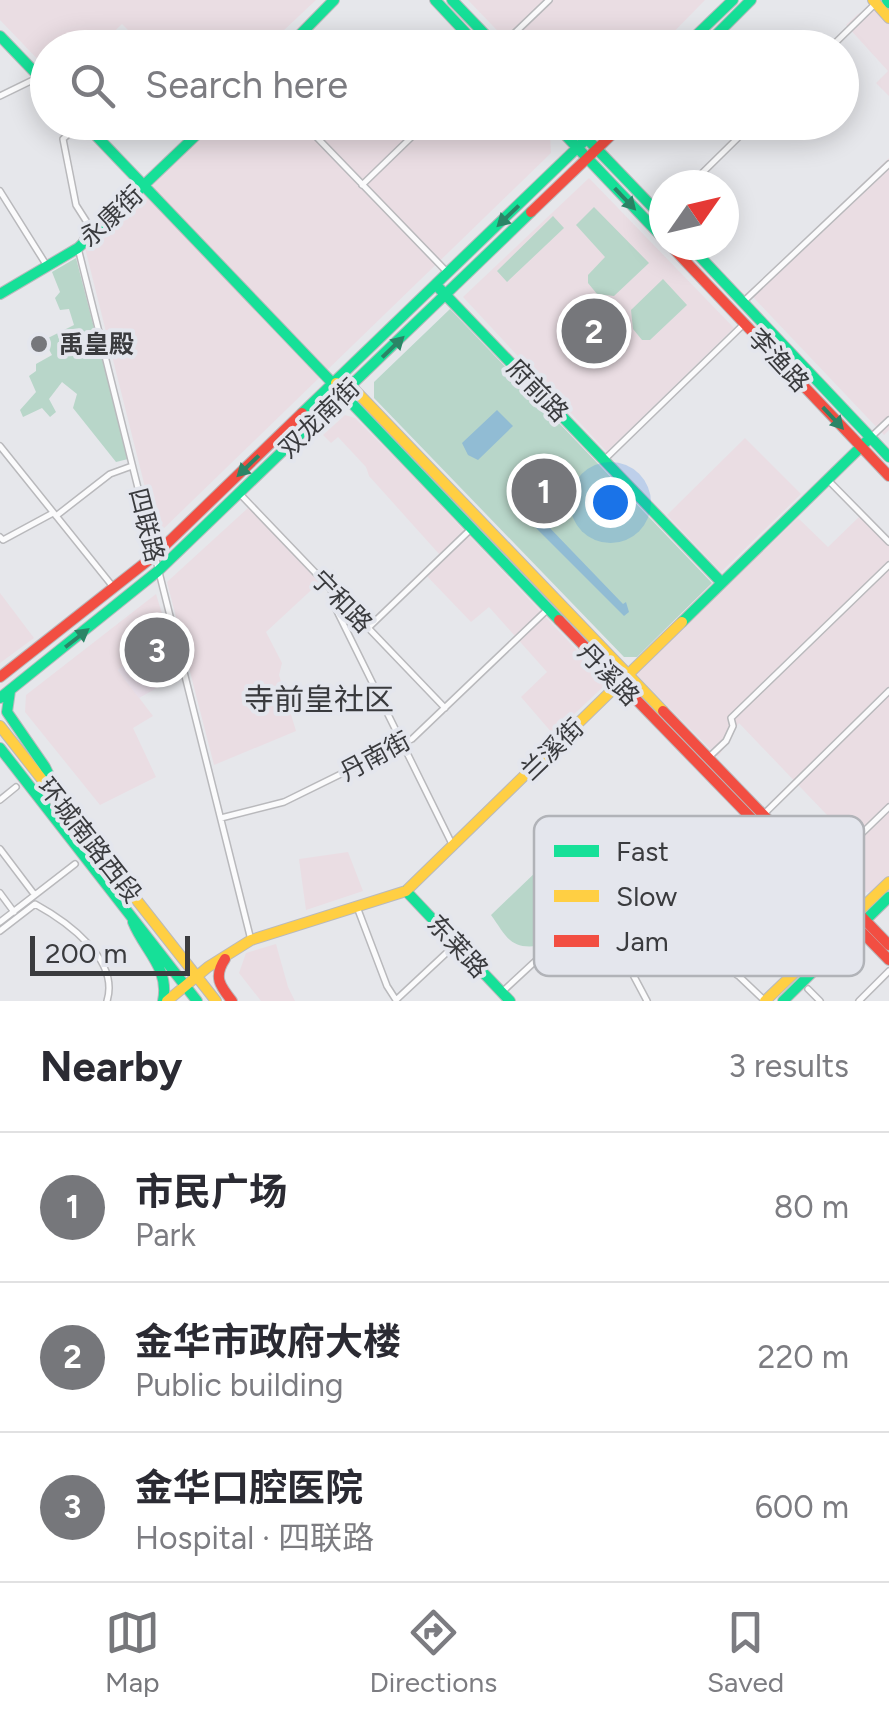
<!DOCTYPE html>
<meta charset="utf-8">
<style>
:root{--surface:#fff;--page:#f7f7f7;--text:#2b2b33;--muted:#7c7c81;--line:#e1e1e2;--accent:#76777b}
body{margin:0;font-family:Figtree,"Noto Sans SC",sans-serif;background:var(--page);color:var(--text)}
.compass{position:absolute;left:649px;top:170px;width:90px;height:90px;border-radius:50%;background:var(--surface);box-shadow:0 5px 25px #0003;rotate:56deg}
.scale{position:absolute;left:30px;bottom:25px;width:160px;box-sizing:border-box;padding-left:10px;border:5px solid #3a3b3e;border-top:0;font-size:28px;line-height:35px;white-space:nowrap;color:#3a3b3e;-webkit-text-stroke:8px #e4e6ed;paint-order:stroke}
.you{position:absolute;left:610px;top:502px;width:35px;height:35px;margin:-25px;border:8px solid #fff;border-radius:50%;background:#1a73e8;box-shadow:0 0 0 15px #1a73e833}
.badge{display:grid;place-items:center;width:65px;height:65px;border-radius:50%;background:var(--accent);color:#fff;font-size:32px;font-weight:700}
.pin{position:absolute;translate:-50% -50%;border:5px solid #fff;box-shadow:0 2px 10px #0006}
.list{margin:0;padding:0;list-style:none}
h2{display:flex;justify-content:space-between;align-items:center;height:130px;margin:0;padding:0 40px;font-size:42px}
h2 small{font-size:32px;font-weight:400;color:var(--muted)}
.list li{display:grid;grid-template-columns:65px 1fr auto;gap:30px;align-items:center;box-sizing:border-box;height:150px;padding:0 40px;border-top:2px solid var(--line)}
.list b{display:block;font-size:38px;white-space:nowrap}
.list p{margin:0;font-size:32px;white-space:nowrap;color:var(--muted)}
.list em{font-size:32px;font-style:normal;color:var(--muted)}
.icon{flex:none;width:55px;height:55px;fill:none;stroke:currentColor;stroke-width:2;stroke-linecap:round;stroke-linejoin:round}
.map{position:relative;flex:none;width:889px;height:1001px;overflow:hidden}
.search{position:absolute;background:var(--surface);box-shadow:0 5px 25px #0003;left:30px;right:30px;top:30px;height:110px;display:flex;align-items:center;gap:25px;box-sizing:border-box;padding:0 35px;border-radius:55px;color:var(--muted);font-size:38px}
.sheet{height:580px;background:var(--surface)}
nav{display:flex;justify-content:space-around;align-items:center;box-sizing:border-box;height:140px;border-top:2px solid var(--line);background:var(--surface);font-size:28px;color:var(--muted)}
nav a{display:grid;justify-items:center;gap:5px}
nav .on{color:var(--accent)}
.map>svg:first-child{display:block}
</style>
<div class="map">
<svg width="889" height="1001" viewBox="0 0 889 1001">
<rect width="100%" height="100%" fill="#e6e7eb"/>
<path fill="#eadde3" d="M0 0H316L266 47H145L122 24 98 47 48 48 47 69 0 20Z
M468 0H705L658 48 513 47Z
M883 0H889V96L876 83 888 71 846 25 858 14Z
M538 122 550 135 551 153 157 535 85 248 217 123H409L423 137 438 123Z
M889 158V430L884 435 753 297 817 227Z
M589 178 734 328 607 452 463 297Z
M345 415 355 418 404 467 604 679 602 688 553 734 521 697 547 672 489 607 471 622 423 572 440 555 369 476 366 467 338 437 331 443 323 435Z
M745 438 801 494 721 572 667 515Z
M249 507 321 581 266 632 282 663 279 675 296 731 214 765 167 582Z
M860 516 889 546V875L870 892 844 893 821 867 849 838 739 723 718 757 635 673 798 518 828 547Z
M0 593 34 638 0 663Z
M156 594 167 630 118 670 153 716 133 728 156 777 100 805 25 712 26 695Z
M348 852 363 891 306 910 299 859Z
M276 944 288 987 295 1001H261L239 973 246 953Z"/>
<path fill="#e8dee8" d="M167 630 180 675 139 698 118 670Z"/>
<path fill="#b8d6c9" d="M594 207 649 263 614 296 597 294 588 283V275L605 257 576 225Z
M553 216 564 228 507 282 497 271Z
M76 258 128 459 116 462 73 408 77 394 62 382 49 399 56 412 50 417 42 408 23 417 20 410 36 392 29 376 36 371V364L52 355 44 340 74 325 69 309 60 310 55 298 60 292 52 272Z
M663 279 687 305 650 340H642L633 329 631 310Z
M450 309 712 583 637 657H624L374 398V382Z
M563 846 568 851 562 857C580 863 591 876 588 895L536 946C509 949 505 934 491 915Z"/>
<path fill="#91bcd4" d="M497 410 513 426 478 460 468 455 462 443Z
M521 498 623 604 626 602 629 612 624 616 513 505Z"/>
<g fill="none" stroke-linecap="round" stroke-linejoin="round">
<g stroke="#b9b9bc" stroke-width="8">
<path id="street" d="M499 48 549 0
M830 48 876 3
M0 96 39 77
M82 122 63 139 76 205 90 227 78 248 251 940
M302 122 448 273
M362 185 427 122
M690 185 754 122
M0 191 47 266
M743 302 889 164
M870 438 889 420
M0 446 114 588
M604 460 745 323
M828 480 889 542
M240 494 445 708
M56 516 110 474 132 466
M0 537 3 540 53 513
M332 590 331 599 453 846
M368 628 472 528
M707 759 726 741 733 726 731 718 889 565
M0 800 16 787
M763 815 889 691
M221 818 284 802 412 739 547 610
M729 834 763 887 779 935 737 975
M0 849 34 894
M678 858 723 961 765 1001
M820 874 889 807
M0 893 14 912
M596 905 647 1001
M357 907 387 986 396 1000
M0 922 75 864
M0 931 35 904C66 921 120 959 107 1001
M808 989 820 1001
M502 992 596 905 678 858 755 822
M396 1000 456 944
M859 1001 889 971"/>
</g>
<g stroke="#b9b9bc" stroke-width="12">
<path id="fast" d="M435 0 480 48
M452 0 498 48
M887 0 889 3
M0 36 48 86
M287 48 334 0
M683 48 733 0
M703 48 751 0
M83 122 559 620
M553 122 664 239
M571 122 664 219
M689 245 889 457
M436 285 722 583
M0 294 78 248 210 122
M302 413 604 122
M682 622 870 438
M10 691 7 712 45 767 60 798
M0 698 158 571 531 212
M0 748 197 1001
M406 891 510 1001
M133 922C144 950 170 968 163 1001
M783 1001 889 897"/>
</g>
<g stroke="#b9b9bc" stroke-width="12">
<path id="slow" d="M873 0 889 18
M336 383 352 387 663 711
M0 726 216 1001
M167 1001 208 967 251 940 406 891 682 622
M765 1001 889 882"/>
</g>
<g stroke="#b9b9bc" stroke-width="12">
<path id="jam" d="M531 212 625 122
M670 245 889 476
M559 620 889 960
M0 677 155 555 302 413
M663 711 889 945
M225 959C213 977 220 986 232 1001"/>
</g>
<use href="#street" stroke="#fbfbfc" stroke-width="5"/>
<use href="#fast" stroke="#16e098" stroke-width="10"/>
<use href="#slow" stroke="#ffcf43" stroke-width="10"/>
<use href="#jam" stroke="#f24e42" stroke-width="10"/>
</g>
<defs><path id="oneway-solid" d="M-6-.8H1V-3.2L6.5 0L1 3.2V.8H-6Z" transform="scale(2.5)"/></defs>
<g fill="#2a8566">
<use href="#oneway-solid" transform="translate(625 199) rotate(46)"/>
<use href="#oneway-solid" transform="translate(508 216) rotate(136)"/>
<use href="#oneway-solid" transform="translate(393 347) rotate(-44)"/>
<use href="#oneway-solid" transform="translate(833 418) rotate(47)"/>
<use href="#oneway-solid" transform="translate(248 466) rotate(136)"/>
<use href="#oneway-solid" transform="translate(77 638) rotate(-38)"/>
</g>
<circle fill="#76777b" stroke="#e4e6ed" stroke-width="4" cx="39" cy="344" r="10"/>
<g text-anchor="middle" stroke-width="8" stroke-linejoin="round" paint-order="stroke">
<g font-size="25" fill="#3a3b3e" stroke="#e4e6ed">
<text transform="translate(111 216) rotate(-43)" y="9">永康街</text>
<text transform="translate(779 360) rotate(47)" y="9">李渔路</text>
<text transform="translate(538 390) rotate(46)" y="9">府前路</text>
<text transform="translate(319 418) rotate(-44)" y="9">双龙南街</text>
<text transform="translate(147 525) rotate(76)" y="9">四联路</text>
<text transform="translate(342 601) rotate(46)" y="9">宁和路</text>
<text transform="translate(609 674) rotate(46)" y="9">丹溪路</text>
<text transform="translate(552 749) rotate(-44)" y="9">兰溪街</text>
<text transform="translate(375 756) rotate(-28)" y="9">丹南街</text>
<text transform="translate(90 840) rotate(52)" y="9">环城南路西段</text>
<text transform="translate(458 946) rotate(47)" y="9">东莱路</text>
</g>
<g font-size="25" font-weight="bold" fill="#3a3b3e" stroke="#e4e6ed" text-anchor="start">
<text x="59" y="353">禹皇殿</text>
</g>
<g font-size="30" fill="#3a3b3e" stroke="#e4e6ed">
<text x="319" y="710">寺前皇社区</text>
</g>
</g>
<rect x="534" y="816" width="330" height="160" rx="15" fill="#e4e6ed" stroke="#b1b3b8" stroke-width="2.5"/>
<rect x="554" y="845" width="45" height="12" fill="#16e098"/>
<rect x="554" y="890" width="45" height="12" fill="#ffcf43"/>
<rect x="554" y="935" width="45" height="12" fill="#f24e42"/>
<g font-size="28" fill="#3a3b3e">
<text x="616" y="861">Fast</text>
<text x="616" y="906">Slow</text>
<text x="616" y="951">Jam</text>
</g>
</svg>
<svg class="compass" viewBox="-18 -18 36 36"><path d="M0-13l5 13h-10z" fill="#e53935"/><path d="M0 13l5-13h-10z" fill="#7c7c81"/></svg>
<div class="scale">200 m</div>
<div class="you"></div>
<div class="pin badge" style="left:544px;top:491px">1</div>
<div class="pin badge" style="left:594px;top:331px">2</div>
<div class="pin badge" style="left:157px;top:650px">3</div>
<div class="search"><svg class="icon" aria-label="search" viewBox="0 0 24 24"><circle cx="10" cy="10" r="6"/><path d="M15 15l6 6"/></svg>Search here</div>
</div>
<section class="sheet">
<h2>Nearby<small>3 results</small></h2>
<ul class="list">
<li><span class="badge">1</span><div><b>市民广场</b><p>Park</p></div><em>80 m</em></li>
<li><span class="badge">2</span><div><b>金华市政府大楼</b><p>Public building</p></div><em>220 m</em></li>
<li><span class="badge">3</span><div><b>金华口腔医院</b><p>Hospital · 四联路</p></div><em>600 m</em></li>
</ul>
</section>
<nav>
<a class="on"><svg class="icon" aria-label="map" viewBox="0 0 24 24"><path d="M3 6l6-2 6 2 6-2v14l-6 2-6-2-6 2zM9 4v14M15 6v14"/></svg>Map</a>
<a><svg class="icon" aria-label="directions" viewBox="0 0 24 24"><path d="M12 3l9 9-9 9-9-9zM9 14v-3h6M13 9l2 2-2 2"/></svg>Directions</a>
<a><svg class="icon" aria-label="saved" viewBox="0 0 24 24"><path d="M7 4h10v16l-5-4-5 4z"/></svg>Saved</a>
</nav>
